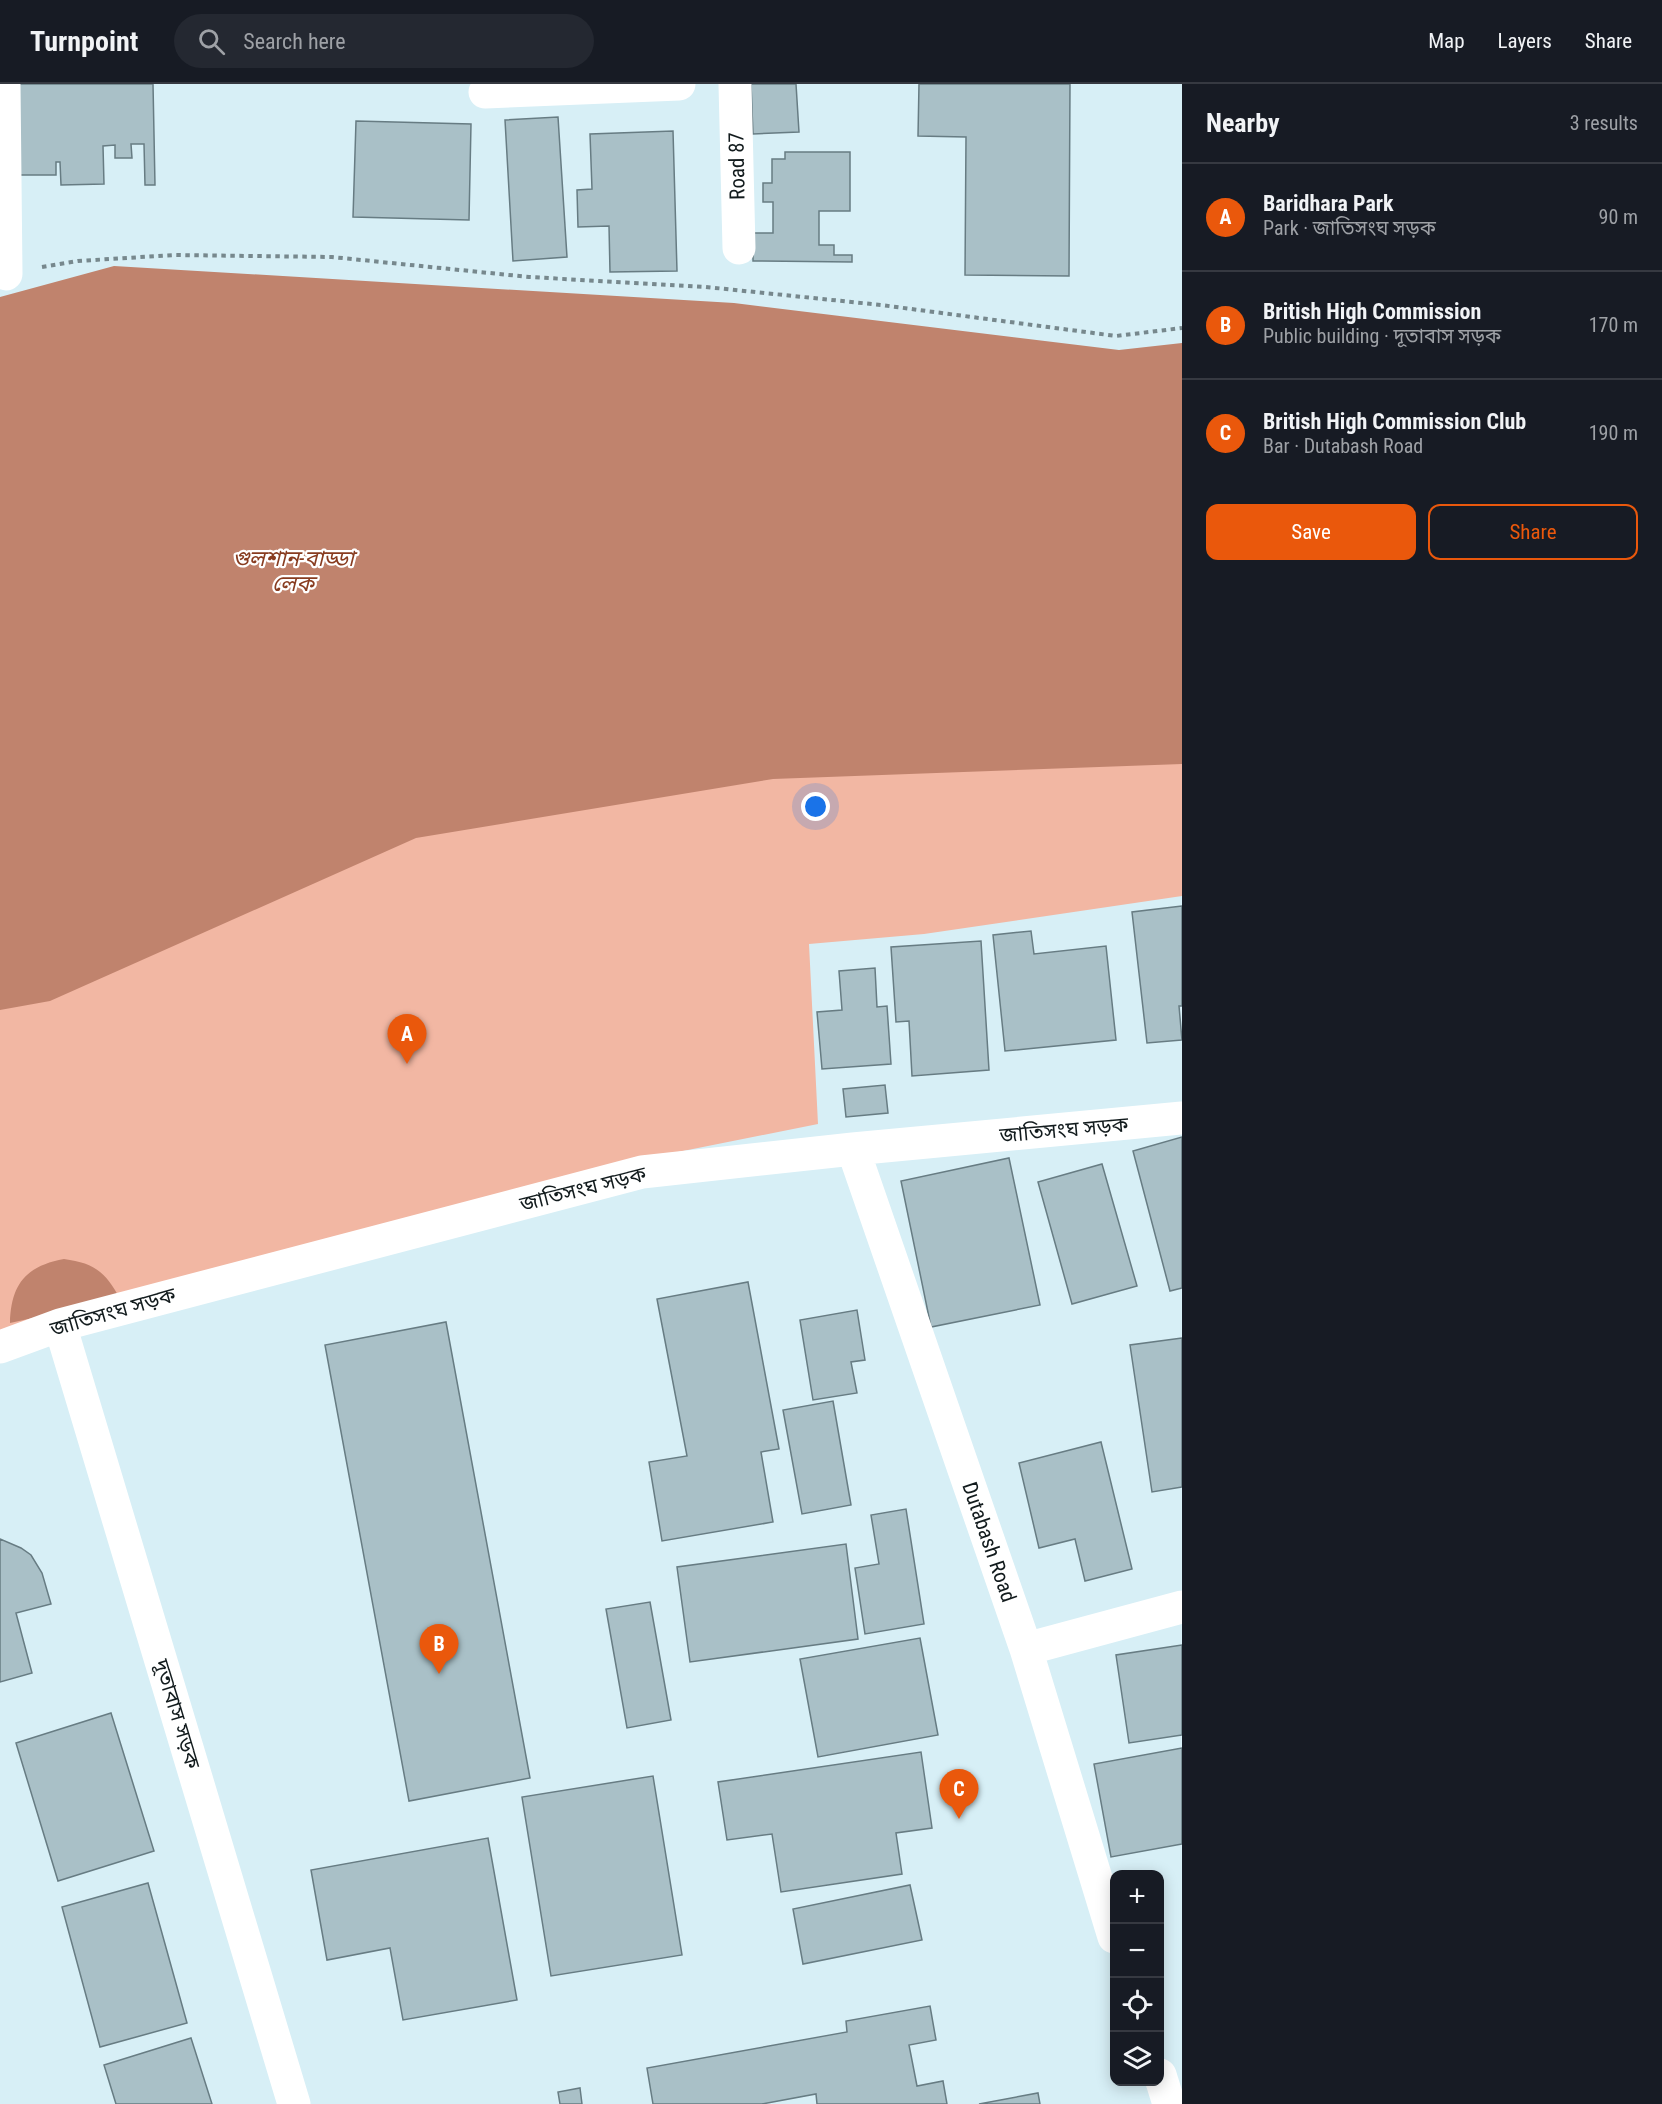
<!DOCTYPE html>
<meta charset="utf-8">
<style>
:root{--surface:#171b24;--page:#242831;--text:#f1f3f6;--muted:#9ea1a6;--line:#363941;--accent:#ea580c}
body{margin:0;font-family:"Roboto Condensed","Noto Sans Bengali",sans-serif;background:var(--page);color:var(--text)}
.controls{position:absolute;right:18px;bottom:18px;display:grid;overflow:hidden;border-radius:12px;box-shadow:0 3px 15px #0003}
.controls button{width:54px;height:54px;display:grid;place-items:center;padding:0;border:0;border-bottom:2px solid var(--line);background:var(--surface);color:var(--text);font:30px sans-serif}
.you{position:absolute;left:816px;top:723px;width:21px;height:21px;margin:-15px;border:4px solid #fff;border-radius:50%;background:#1a73e8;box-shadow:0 0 0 9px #1a73e833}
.badge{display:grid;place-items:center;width:39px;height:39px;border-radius:50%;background:var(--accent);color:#fff;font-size:20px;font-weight:700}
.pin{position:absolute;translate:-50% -50px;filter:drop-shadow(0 2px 3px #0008)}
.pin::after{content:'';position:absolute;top:32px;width:21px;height:18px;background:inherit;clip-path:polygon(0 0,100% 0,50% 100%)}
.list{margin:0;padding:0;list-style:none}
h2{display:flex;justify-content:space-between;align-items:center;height:78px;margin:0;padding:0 24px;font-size:26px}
h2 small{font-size:20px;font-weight:400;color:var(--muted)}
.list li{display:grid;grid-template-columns:39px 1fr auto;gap:18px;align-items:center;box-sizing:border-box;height:108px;padding:0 24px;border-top:2px solid var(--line)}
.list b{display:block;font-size:22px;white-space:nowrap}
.list p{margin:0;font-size:20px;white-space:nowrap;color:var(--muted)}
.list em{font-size:20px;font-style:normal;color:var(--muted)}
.actions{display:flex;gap:12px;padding:18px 24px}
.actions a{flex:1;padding:14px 0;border:2px solid var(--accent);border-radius:12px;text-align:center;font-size:21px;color:var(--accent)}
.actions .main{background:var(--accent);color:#fff}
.icon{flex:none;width:33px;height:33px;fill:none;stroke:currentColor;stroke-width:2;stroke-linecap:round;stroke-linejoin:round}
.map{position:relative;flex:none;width:1182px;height:2020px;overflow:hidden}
header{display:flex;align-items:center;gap:36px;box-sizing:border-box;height:84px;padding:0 30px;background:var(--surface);border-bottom:2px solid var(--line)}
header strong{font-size:28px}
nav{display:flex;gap:33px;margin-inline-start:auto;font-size:21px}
.search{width:420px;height:54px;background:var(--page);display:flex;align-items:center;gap:15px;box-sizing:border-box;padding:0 21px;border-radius:33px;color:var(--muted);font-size:22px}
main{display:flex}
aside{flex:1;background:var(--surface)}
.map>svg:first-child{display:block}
</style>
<header>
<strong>Turnpoint</strong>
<div class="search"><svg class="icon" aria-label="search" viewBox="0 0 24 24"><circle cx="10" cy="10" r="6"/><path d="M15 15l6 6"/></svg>Search here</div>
<nav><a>Map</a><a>Layers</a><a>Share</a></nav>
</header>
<main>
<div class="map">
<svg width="1182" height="2020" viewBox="0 0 1182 2020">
<rect width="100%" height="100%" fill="#d7eff6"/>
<path fill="#f2b7a3" d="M1182 674V812L924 850 809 860 818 1040 638 1076 0 1249V920L404 748 761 690Z"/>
<path fill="#c0836d" d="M114 182 734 219 1119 266 1182 259V680L773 695 416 754 50 917 0 926V213Z
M64 1175C94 1179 106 1188 120 1215L10 1239C11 1200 26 1182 64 1175Z"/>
<path fill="#a9c0c7" stroke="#677c83" stroke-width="1.5" d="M7 0H153L155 101H145L144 60H131L132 74H115V61L103 62 104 100 61 101 60 78H56V91H10Z
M751 0H796L799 48 753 50Z
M919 0H1070L1069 192 965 191 966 53 918 52Z
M558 33 567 173 513 177 505 36Z
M356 37 471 40 469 136 353 133Z
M673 47 677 187 610 188 609 142 578 143 577 106 592 105 590 50Z
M785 68H850V127H819V161H834V171H852V178L753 177V149H773V118H763V99H772V75H785Z
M1182 822V922H1179L1182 956 1147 959 1132 828Z
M1031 847 1034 870 1106 862 1116 956 1005 967 993 851Z
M981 857 989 986 912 992 909 937 896 938 891 863Z
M875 884 877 923 887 922 891 980 822 985 817 928 842 926 839 887Z
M885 1001 888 1029 846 1033 843 1005Z
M1182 1053V1204L1170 1207 1133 1067Z
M1009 1074 1040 1221 931 1243 901 1097Z
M1102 1080 1137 1202 1072 1220 1038 1098Z
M748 1198 779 1365 761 1368 773 1438 662 1457 649 1378 687 1372 657 1215Z
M857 1226 865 1276 851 1278 857 1309 813 1316 800 1236Z
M446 1238 530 1694 409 1717 325 1261Z
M1182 1254V1403L1152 1408 1130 1261Z
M833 1317 851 1421 802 1430 783 1326Z
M1101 1358 1132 1485 1085 1497 1075 1455 1039 1464 1019 1379Z
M906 1425 924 1540 865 1550 855 1484 879 1480 871 1431Z
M0 1455 21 1464 31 1471 42 1489 51 1520 16 1529 32 1589 0 1598Z
M846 1460 858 1555 690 1578 677 1483Z
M650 1518 671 1636 627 1644 606 1525Z
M920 1554 938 1651 818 1673 800 1575Z
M1182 1561V1651L1129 1659 1116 1571Z
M111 1629 154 1767 58 1797 16 1659Z
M1182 1664V1760L1111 1773 1094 1680Z
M921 1668 932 1744 896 1749 902 1790 781 1808 772 1750 727 1756 718 1698Z
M653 1692 682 1871 551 1892 522 1713Z
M488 1754 517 1916 403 1936 390 1864 327 1876 311 1786Z
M148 1799 187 1939 100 1963 62 1823Z
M910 1801 922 1856 803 1880 793 1825Z
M930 1922 936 1956 909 1961 917 2002 943 1997 947 2020H817L816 2010 762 2020H653L647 1984 847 1948 846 1937Z
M191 1954 212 2020H116L104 1981Z
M580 2004 582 2020H560L558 2008Z
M1038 2009 1040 2020H979Z"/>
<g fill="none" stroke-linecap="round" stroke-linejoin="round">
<path stroke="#77888d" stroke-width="4" stroke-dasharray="4.5 4.5" stroke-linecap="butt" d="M42 183 78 177 174 171 332 173 529 193 706 203 881 221 1116 252 1182 244"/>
<path stroke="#fff" stroke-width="33" d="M4 0 6 190
M735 0 739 164
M485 8 679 0
M853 1065 1026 1565 1114 1853
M60 1241 294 2020
M0 1263 60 1241 642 1088 853 1065 1182 1034
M1026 1565 1182 1523
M1160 1991 1169 2020"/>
</g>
<g text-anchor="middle" stroke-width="4.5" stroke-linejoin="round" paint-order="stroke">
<g font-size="21" fill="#121b1d" stroke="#fff">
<text transform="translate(737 82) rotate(-91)" y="7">Road 87</text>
<text transform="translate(1064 1046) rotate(-5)" y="7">জাতিসংঘ সড়ক</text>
<text transform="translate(583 1105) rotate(-14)" y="7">জাতিসংঘ সড়ক</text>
<text transform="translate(113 1228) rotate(-16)" y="7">জাতিসংঘ সড়ক</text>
<text transform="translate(989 1458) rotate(71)" y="7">Dutabash Road</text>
<text transform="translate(177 1630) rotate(73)" y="7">দূতাবাস সড়ক</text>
</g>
<g font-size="22" font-style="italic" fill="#883c20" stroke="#fff">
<text x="293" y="482">গুলশান-বাড্ডা<tspan x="293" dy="25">লেক</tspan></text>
</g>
</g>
</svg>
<div class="controls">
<button>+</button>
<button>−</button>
<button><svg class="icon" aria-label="locate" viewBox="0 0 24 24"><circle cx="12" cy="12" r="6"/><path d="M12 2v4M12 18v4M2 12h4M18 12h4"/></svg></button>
<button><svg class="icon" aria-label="layers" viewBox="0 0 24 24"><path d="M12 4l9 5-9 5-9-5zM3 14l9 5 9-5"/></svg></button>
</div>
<div class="you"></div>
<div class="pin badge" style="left:407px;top:980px">A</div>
<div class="pin badge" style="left:439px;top:1590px">B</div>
<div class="pin badge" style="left:959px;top:1735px">C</div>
</div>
<aside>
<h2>Nearby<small>3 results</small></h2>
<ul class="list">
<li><span class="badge">A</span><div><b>Baridhara Park</b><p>Park · জাতিসংঘ সড়ক</p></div><em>90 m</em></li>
<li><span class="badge">B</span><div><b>British High Commission</b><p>Public building · দূতাবাস সড়ক</p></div><em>170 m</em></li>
<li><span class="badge">C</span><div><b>British High Commission Club</b><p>Bar · Dutabash Road</p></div><em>190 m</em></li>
</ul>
<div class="actions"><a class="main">Save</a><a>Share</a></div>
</aside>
</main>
